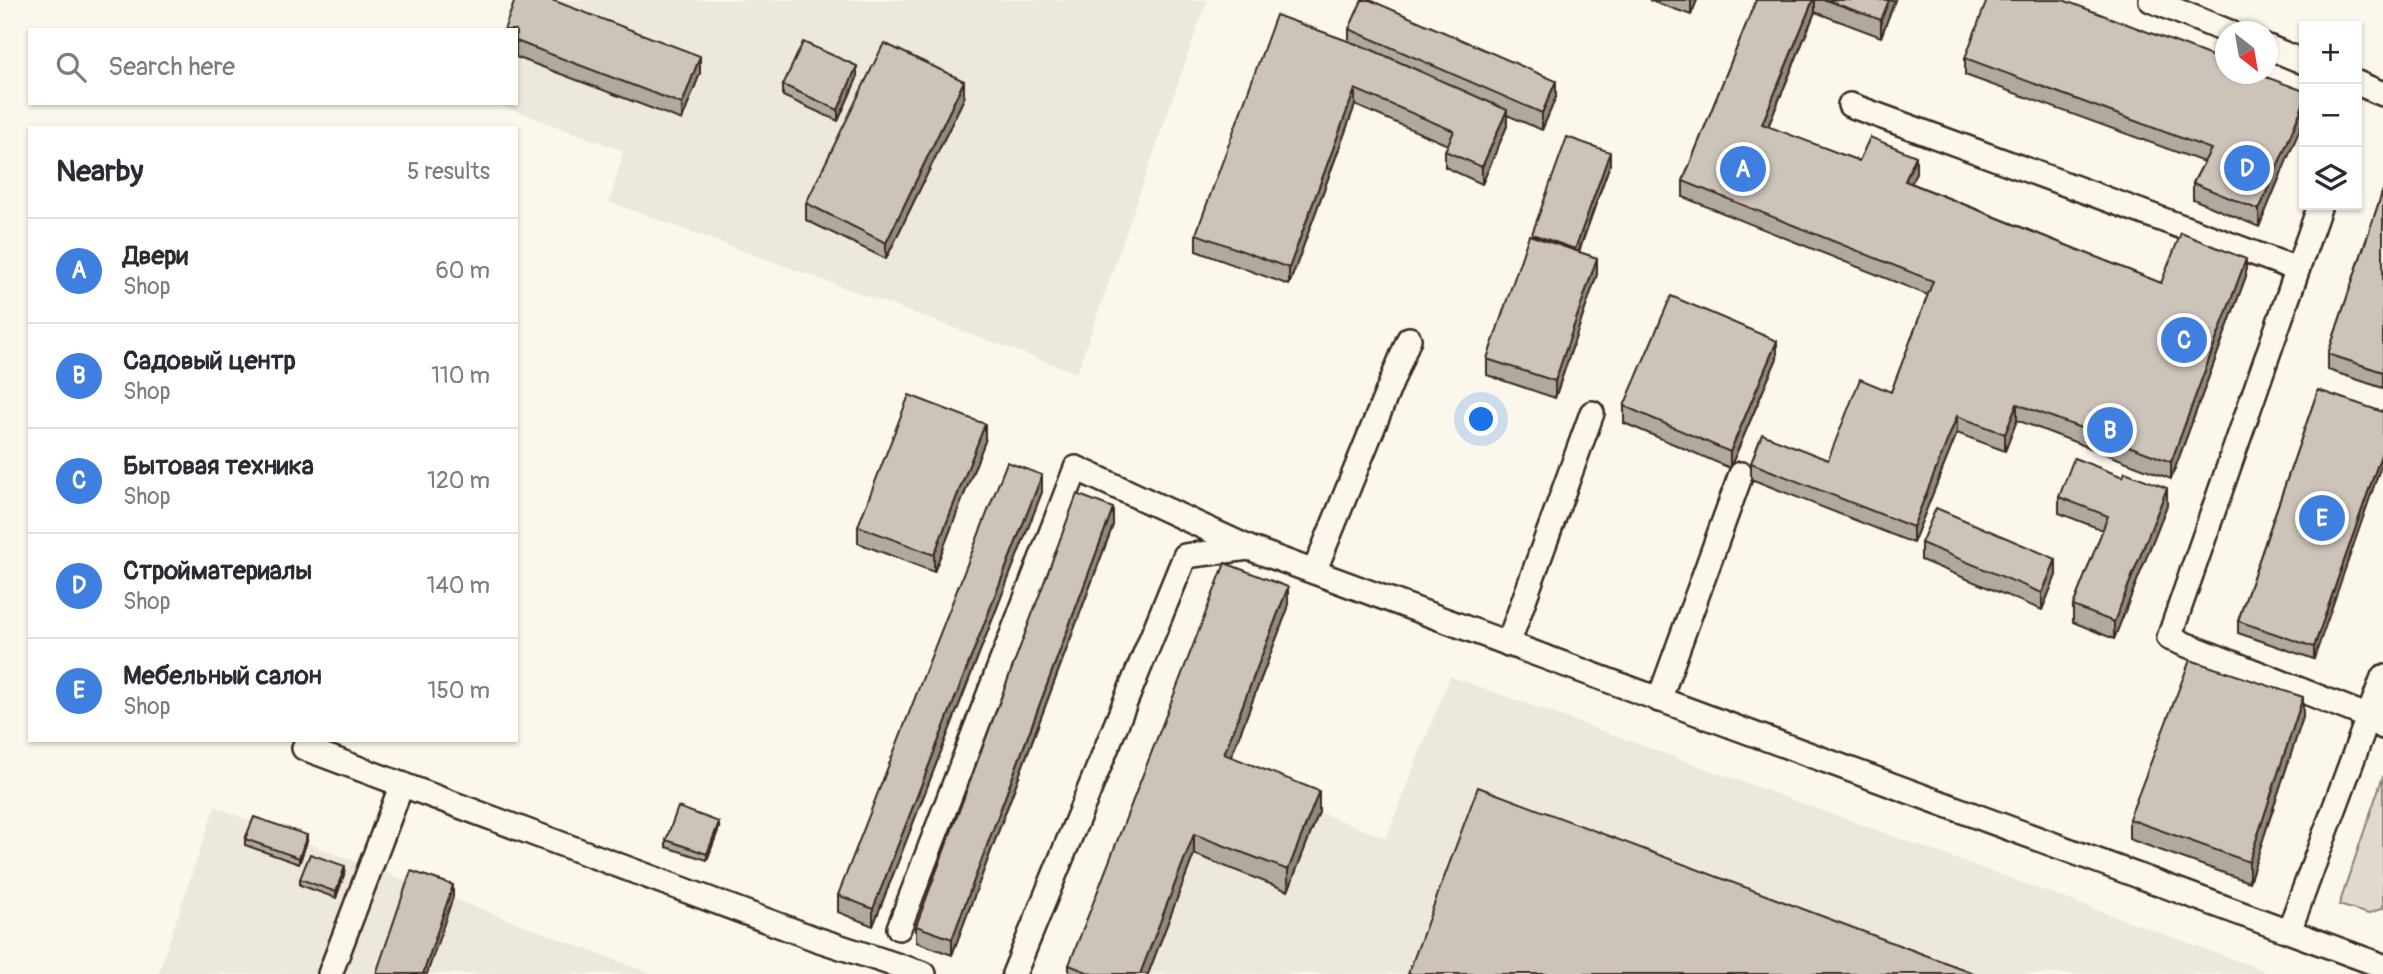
<!DOCTYPE html>
<meta charset="utf-8">
<style>
:root{--surface:#fff;--page:#f7f7f7;--text:#2b2b33;--muted:#7c7c81;--line:#e1e1e2;--accent:#ea580c}
body{margin:0;font-family:Pangolin,sans-serif;background:var(--page);color:var(--text)}
.controls{position:absolute;right:21px;top:21px;display:grid;overflow:hidden;border-radius:0px;box-shadow:0 2px 5px #0004}
.controls button{width:63px;height:63px;display:grid;place-items:center;padding:0;border:0;border-bottom:2px solid var(--line);background:var(--surface);color:var(--text);font:35px sans-serif}
.compass{position:absolute;left:2215px;top:21px;width:63px;height:63px;border-radius:50%;background:var(--surface);box-shadow:0 2px 5px #0004;rotate:149deg}
.you{position:absolute;left:1482px;top:420px;width:24px;height:24px;margin:-18px;border:5px solid #fff;border-radius:50%;background:#1a73e8;box-shadow:0 0 0 10px #1a73e833}
.badge{display:grid;place-items:center;width:46px;height:46px;border-radius:50%;background:var(--accent);color:#fff;font-size:23px;font-weight:700}
.pin{position:absolute;translate:-50% -50%;border:4px solid #fff;box-shadow:0 2px 7px #0006}
.list{margin:0;padding:0;list-style:none}
h2{display:flex;justify-content:space-between;align-items:center;height:91px;margin:0;padding:0 28px;font-size:30px}
h2 small{font-size:23px;font-weight:400;color:var(--muted)}
.list li{display:grid;grid-template-columns:46px 1fr auto;gap:21px;align-items:center;box-sizing:border-box;height:105px;padding:0 28px;border-top:2px solid var(--line)}
.list b{display:block;font-size:26px;white-space:nowrap}
.list p{margin:0;font-size:23px;white-space:nowrap;color:var(--muted)}
.list em{font-size:23px;font-style:normal;color:var(--muted)}
.icon{flex:none;width:38px;height:38px;fill:none;stroke:currentColor;stroke-width:2;stroke-linecap:round;stroke-linejoin:round}
.map{position:relative;flex:none;width:2383px;height:974px;overflow:hidden}
.search{position:absolute;background:var(--surface);box-shadow:0 2px 5px #0004;left:28px;top:28px;width:490px;height:77px;display:flex;align-items:center;gap:18px;box-sizing:border-box;padding:0 24px;border-radius:0px;color:var(--muted);font-size:26px}
.panel{position:absolute;background:var(--surface);box-shadow:0 2px 5px #0004;left:28px;top:126px;width:490px;height:616px;border-radius:0px}
.map>svg:first-child{display:block}
</style>
<div class="map">
<svg width="2383" height="974" viewBox="0 0 2383 974">
<rect width="100%" height="100%" fill="#fbf7ec"/>
<filter id="ink" filterUnits="userSpaceOnUse"><feTurbulence type="fractalNoise" baseFrequency=".0143" numOctaves="2"/><feDisplacementMap in="SourceGraphic" scale="14" xChannelSelector="R" yChannelSelector="G"/><feConvolveMatrix kernelMatrix="1 2 1 2 8 2 1 2 1" color-interpolation-filters="sRGB"/></filter>
<g filter="url(#ink)">
<path fill="#ede8dd" d="M521 0H1207L1077 373 610 202 623 151 494 103H516V30Z
M1225 583 1288 608 1224 775 1386 838 1450 676 2263 970 2262 974H1074Z
M215 806 254 823 652 974H158Z"/>
<path fill="#dfd9ce" stroke="#8d8276" stroke-width="2" d="M2383 776V908L2368 914 2339 905Z"/>
<g fill="none" stroke-linecap="round" stroke-linejoin="round">
<g stroke="#3b2a1e" stroke-width="28">
<path id="service" d="M2151 0 2229 32
M2268 47 2304 62
M2357 83 2383 94
M1850 105 2297 269
M2320 205 2169 638 2369 717 2383 727
M1314 572 1409 339
M1508 644 1592 413
M1659 700 1741 474
M304 748 816 939 924 974
M899 928 1076 468 1249 548
M2289 931 2383 677
M330 974 402 784
M1014 974 1185 556 1249 548 2383 966"/>
</g>
<use href="#service" stroke="#fbf7ec" stroke-width="23"/>
</g>
<path fill="#afa99f" stroke="#3b2a1e" stroke-width="2" d="M1649 0H1697L1691 15Z
M1756 0H1895L1881 37 1815 12 1768 127 1859 161 1916 173 1911 183 2161 283 2246 276 2171 479 2017 420 2005 451 1957 433 1913 543 1751 479V463L1828 460 1891 392 1928 295 1683 197V181Z
M1349 29 1556 97 1542 130 1507 115V126L1482 184 1445 167V151L1448 145 1355 105 1289 285 1196 251V234L1349 42Z
M516 30 700 73 682 120 516 57Z
M1965 58 2304 91 2259 227 2193 199V183L2204 162 1965 75Z
M857 78 838 121 783 96V85Z
M964 98 886 259 806 220V203Z
M1610 164 1579 252 1597 274 1555 398 1487 375V359L1532 234Z
M2383 190V388L2328 370V354Z
M1777 358 1730 468 1624 423V406Z
M2318 390 2314 659 2238 633V621Z
M985 441 934 572 858 543V526Z
M1042 492 873 926 838 912V895Z
M2059 497 2167 505 2114 639 2073 622V606L2103 530 2059 513Z
M1113 525 952 955 916 942V926Z
M1921 543 2056 575 2042 610 1921 560Z
M1288 608 1231 757 1319 812 1288 891 1194 854 1148 974H1069V965Z
M2303 717 2249 882 2129 839V819Z
M719 828 707 860 666 847V840Z
M245 839 307 841 299 864 245 845Z
M345 872 336 898 300 885V879Z"/>
<path fill="#8f8982" stroke="#3b2a1e" stroke-width="2" d="M1691 0H1697L1691 15Z
M1813 0H1815V12L1762 141V124Z
M1889 0H1895L1881 37V20Z
M700 56V73L682 120V104Z
M857 66V78L838 121V110Z
M964 81V98L886 259V243Z
M1556 81V97L1542 130V113Z
M1355 89V105L1289 285V268Z
M2304 103V119L2259 227V210Z
M1507 110V126L1482 184V167Z
M1610 152V164L1575 261V249Z
M1916 156V173L1905 197V181Z
M1597 258V274L1555 398V381Z
M2246 259V276L2171 479V462Z
M1777 341V358L1730 468V452Z
M2017 404V420L2005 451V434Z
M1957 416V433L1913 543V527Z
M985 424V441L934 572V555Z
M2383 449V460L2314 659V647Z
M1042 475V492L873 926V909Z
M2167 488V505L2114 639V622Z
M1113 508V525L952 955V939Z
M2056 559V575L2042 610V593Z
M1288 587V608L1224 775V754Z
M2303 697V717L2249 882V862Z
M1319 791V812L1288 891V870Z
M719 822V828L707 860V854Z
M1194 834V854L1148 974H1140Z
M307 835V841L299 864V858Z
M345 866V872L336 898V892Z
M453 885V897L427 974H423Z"/>
<path fill="#ccc4b9" stroke="#3b2a1e" stroke-width="2" d="M515 0H552L700 56 682 104 516 41V30H504Z
M1362 0H1370L1556 81 1542 113 1349 29Z
M1756 0H1813L1762 124 1859 161 1870 137 1916 156 1905 181 2161 283 2181 233 2246 259 2171 462 2017 404 2005 434 1957 416 1913 527 1751 463 1762 434 1828 460 1860 379 1891 392 1933 281 1683 181Z
M1826 0H1889L1881 20Z
M1987 0H2063L2225 61V74H2258L2304 91V103L2259 210 2193 183 2211 149 1965 58Z
M1276 15 1370 49 1507 110 1482 167 1445 151 1454 131 1355 89 1289 268 1196 234Z
M803 42 857 66 838 110 783 85Z
M884 43 964 81 886 243 806 203Z
M1567 137 1610 152 1575 249 1532 234Z
M2383 190V372L2328 354Z
M1529 235 1597 258 1555 381 1487 359Z
M1671 296 1777 341 1730 452 1624 406Z
M2318 390 2383 412V449L2314 647 2238 621Z
M909 395 985 424 934 555 858 526Z
M2074 458 2123 477 2125 472 2167 488 2114 622 2073 606 2108 516 2059 497Z
M1007 462 1042 475 873 909 838 895Z
M1077 494 1113 508 952 939 916 926Z
M1936 508 2056 559 2042 593 1921 543Z
M1225 563 1288 587 1224 754 1319 791 1288 870 1194 834 1140 974H1092L1069 965Z
M2190 660 2303 697 2249 862 2129 819Z
M1478 787 1976 974H1408Z
M678 807 719 822 707 854 666 840Z
M254 817 307 835 299 858 245 839Z
M310 854 345 866 336 892 300 879Z
M411 871 453 885 423 974H376Z"/>
</g>
</svg>
<div class="controls">
<button>+</button>
<button>−</button>
<button><svg class="icon" aria-label="layers" viewBox="0 0 24 24"><path d="M12 4l9 5-9 5-9-5zM3 14l9 5 9-5"/></svg></button>
</div>
<svg class="compass" viewBox="-18 -18 36 36"><path d="M0-13l5 13h-10z" fill="#e53935"/><path d="M0 13l5-13h-10z" fill="#7c7c81"/></svg>
<div class="you"></div>
<div class="pin badge" style="left:1743px;top:169px;background:#3f7fe0">A</div>
<div class="pin badge" style="left:2110px;top:430px;background:#3f7fe0">B</div>
<div class="pin badge" style="left:2184px;top:340px;background:#3f7fe0">C</div>
<div class="pin badge" style="left:2247px;top:168px;background:#3f7fe0">D</div>
<div class="pin badge" style="left:2322px;top:518px;background:#3f7fe0">E</div>
<div class="search"><svg class="icon" aria-label="search" viewBox="0 0 24 24"><circle cx="10" cy="10" r="6"/><path d="M15 15l6 6"/></svg>Search here</div>
<section class="panel">
<h2>Nearby<small>5 results</small></h2>
<ul class="list">
<li><span class="badge" style="background:#3f7fe0">A</span><div><b>Двери</b><p>Shop</p></div><em>60 m</em></li>
<li><span class="badge" style="background:#3f7fe0">B</span><div><b>Садовый центр</b><p>Shop</p></div><em>110 m</em></li>
<li><span class="badge" style="background:#3f7fe0">C</span><div><b>Бытовая техника</b><p>Shop</p></div><em>120 m</em></li>
<li><span class="badge" style="background:#3f7fe0">D</span><div><b>Стройматериалы</b><p>Shop</p></div><em>140 m</em></li>
<li><span class="badge" style="background:#3f7fe0">E</span><div><b>Мебельный салон</b><p>Shop</p></div><em>150 m</em></li>
</ul>
</section>
</div>
